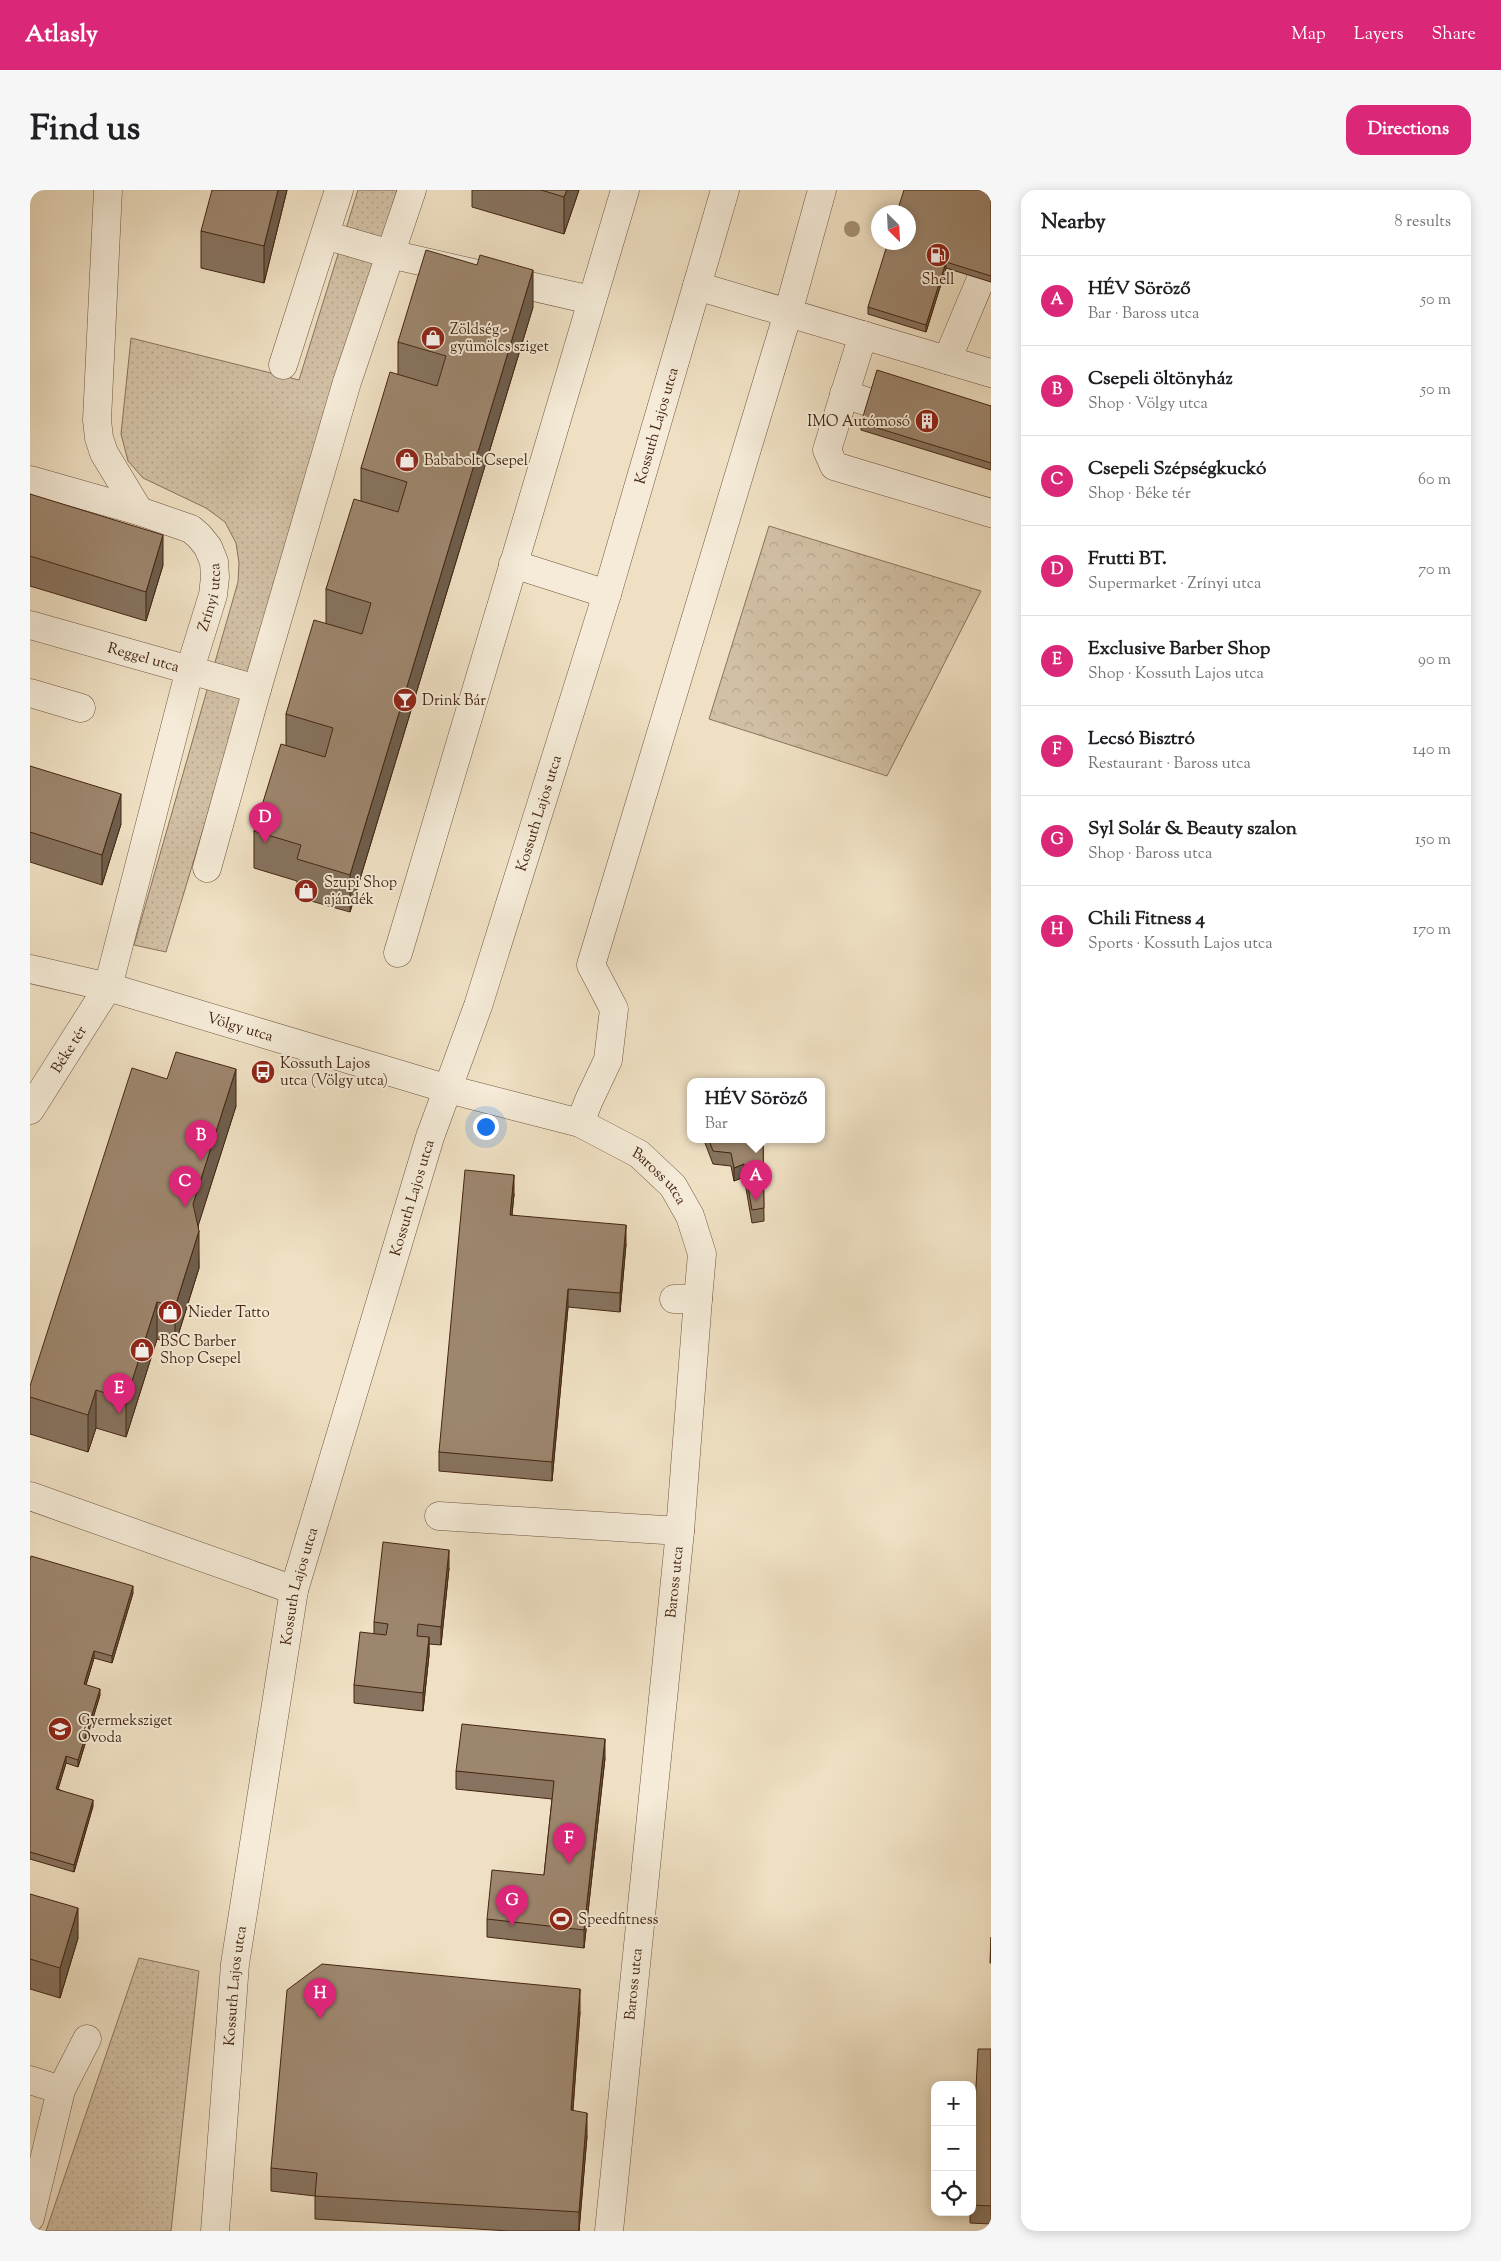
<!DOCTYPE html>
<meta charset="utf-8">
<style>
:root{--surface:#fff;--page:#f6f6f6;--text:#202124;--muted:#757577;--line:#e0e0e0;--accent:#db2777}
body{margin:0;font-family:"Sorts Mill Goudy",serif;background:var(--page);color:var(--text)}
.controls{position:absolute;right:15px;bottom:15px;display:grid;overflow:hidden;border-radius:10px;box-shadow:0 2px 12px #0003}
.controls button{width:45px;height:45px;display:grid;place-items:center;padding:0;border:0;border-bottom:1px solid var(--line);background:var(--surface);color:var(--text);font:25px sans-serif}
.compass{position:absolute;left:841px;top:15px;width:45px;height:45px;border-radius:50%;background:var(--surface);box-shadow:0 2px 12px #0003;rotate:156deg}
.you{position:absolute;left:455px;top:936px;width:18px;height:18px;margin:-12px;border:4px solid #fff;border-radius:50%;background:#1a73e8;box-shadow:0 0 0 8px #1a73e833}
.badge{display:grid;place-items:center;width:32px;height:32px;border-radius:50%;background:var(--accent);color:#fff;font-size:16px;font-weight:700}
.pin{position:absolute;translate:-50% -41px;filter:drop-shadow(0 1px 2px #0008)}
.pin::after{content:'';position:absolute;top:26px;width:18px;height:15px;background:inherit;clip-path:polygon(0 0,100% 0,50% 100%)}
.popup{position:absolute;left:657px;top:888px;width:138px;height:65px;box-sizing:border-box;display:grid;place-content:center;border-radius:10px;background:var(--surface);filter:drop-shadow(0 1px 4px #0005);font-size:16px;white-space:nowrap;color:var(--muted)}
.popup b{font-size:19px;color:var(--text)}
.popup::after{content:'';position:absolute;left:50%;top:100%;margin-left:-10px;border:10px solid transparent;border-top-color:var(--surface)}
.list{margin:0;padding:0;list-style:none}
h2{display:flex;justify-content:space-between;align-items:center;height:65px;margin:0;padding:0 20px;font-size:21px}
h2 small{font-size:16px;font-weight:400;color:var(--muted)}
.list li{display:grid;grid-template-columns:32px 1fr auto;gap:15px;align-items:center;box-sizing:border-box;height:90px;padding:0 20px;border-top:1px solid var(--line)}
.list b{display:block;font-size:19px;white-space:nowrap}
.list p{margin:0;font-size:16px;white-space:nowrap;color:var(--muted)}
.list em{font-size:16px;font-style:normal;color:var(--muted)}
.icon{flex:none;width:28px;height:28px;fill:none;stroke:currentColor;stroke-width:2;stroke-linecap:round;stroke-linejoin:round}
.map{position:relative;flex:none;width:961px;height:2041px;overflow:hidden;border-radius:15px}
header{display:flex;align-items:center;gap:30px;box-sizing:border-box;height:70px;padding:0 25px;background:var(--accent);color:#fff}
header strong{font-size:24px}
nav{display:flex;gap:28px;margin-inline-start:auto;font-size:18px}
.intro{display:flex;align-items:center;justify-content:space-between;box-sizing:border-box;height:120px;padding:0 30px}
h1{margin:0;font-size:35px}
.button{padding:12px 22px;border-radius:15px;background:var(--accent);color:#fff;font-size:18px;font-weight:700}
main{display:flex;gap:30px;padding:0 30px}
aside{flex:1;background:var(--surface);border-radius:15px;box-shadow:0 2px 12px #0003}
.map>svg:first-child{display:block}
</style>
<header>
<strong>Atlasly</strong>
<nav><a>Map</a><a>Layers</a><a>Share</a></nav>
</header>
<div class="intro"><h1>Find us</h1><a class="button">Directions</a></div>
<main>
<div class="map">
<svg width="961" height="2041" viewBox="0 0 961 2041">
<defs>
<pattern id="grass-dots" width="8" height="8" patternUnits="userSpaceOnUse" patternTransform="scale(1.25)"><rect width="8" height="8" fill="#d2c0a5"/><path d="M2 2h.1M6 6h.1" fill="none" stroke="#b6a58d" stroke-width="1.8" stroke-linecap="round"/></pattern>
<pattern id="forest-crowns" width="20" height="18" patternUnits="userSpaceOnUse" patternTransform="scale(1.25)"><rect width="20" height="18" fill="#d2c0a5"/><path d="M2 6a3 3 0 1 1 6 0M12 15a3 3 0 1 1 6 0" fill="none" stroke="#b6a58d"/></pattern>
</defs>
<rect width="100%" height="100%" fill="#efe0c3"/>
<filter id="stains"><feTurbulence type="fractalNoise" baseFrequency=".004" numOctaves="4"/><feColorMatrix values="0 0 0 0 .2 0 0 0 0 .09 0 0 0 0 .02 0 0 0 .5 -.17"/></filter>
<radialGradient id="worn" r=".72"><stop offset=".6" stop-color="#630" stop-opacity="0"/><stop offset="1" stop-color="#630" stop-opacity=".3"/></radialGradient>
<path fill="url(#grass-dots)" stroke="#8b725b" d="M328 0H367L136 762 104 755 208 392 209 373 206 353 195 332 176 318 113 288 98 271 91 244 101 148 269 190Z
M109 1768 169 1781 141 2041H16Z"/>
<path fill="url(#forest-crowns)" stroke="#8b725b" d="M739 336 951 401 857 586 679 529Z"/>
<g fill="none" stroke-linecap="round" stroke-linejoin="round">
<g stroke="#6f543e" stroke-width="29">
<g id="minor">
<path d="M295 45 360 64 561 110"/>
<path d="M667 96 961 183"/>
<path d="M833 145 797 260 804 276 961 323"/>
<path d="M917 170 951 89"/>
<path d="M253 175 309 0"/>
<path d="M814 204 874 224"/>
<path d="M0 290 109 321"/>
<path d="M483 374 577 404"/>
<path id="s1" d="M0 435 227 499"/>
<path d="M0 503 51 518"/>
<path d="M177 678 227 499 317 192 382 0"/>
<path d="M368 763 595 0"/>
<path id="s2" d="M0 779 78 797 418 899 550 933 609 964 643 996 660 1026 672 1064 668 1109 650 1341 579 2041"/>
<path id="s3" d="M0 920 78 797 160 479 183 405 185 387 184 372 178 357 169 346 161 339 109 321 74 263 69 248 67 230 78 0"/>
<path d="M550 933 559 910 578 870 584 819 561 775 758 123 792 0"/>
<path d="M644 1109H668"/>
<path d="M0 1306 264 1400"/>
<path d="M409 1326 650 1341"/>
<path d="M0 1890 31 1900"/>
<path d="M0 2028 31 1900 57 1849"/>
<path id="s4" d="M185 2041 205 1774 264 1400 400 947 448 816 577 404 695 0"/>
</g>
</g>
<use href="#minor" stroke="#f5ebd8" stroke-width="28"/>
</g>
<circle fill="#a58f75" cx="822" cy="39" r="8"/>
<path fill="#87735f" stroke="#442511" d="M257 0 234 93 171 78V41Z
M442 0H549L534 44 442 17Z
M961 0V92L916 78 896 142 838 124V117Z
M503 117 320 722 267 707V691L224 678V641L256 555V524L296 433V399L331 311V278L368 184V152Z
M961 216V280L831 240V233Z
M0 304 133 375 116 431 0 396Z
M0 576 91 634 72 695 0 672Z
M206 916 168 1035 169 1078 145 1155 127 1149 96 1247 66 1238 58 1262 0 1244V1196Z
M675 950H733L734 1031 722 1033 714 987 704 991 701 976 683 974 675 953Z
M484 1004 482 1025 596 1054 590 1122 538 1117 522 1291 409 1281V1262Z
M0 1370 103 1403 82 1473 64 1468 56 1495 70 1505 48 1577 36 1573 28 1599 63 1616 44 1682 0 1669Z
M419 1378 411 1455 399 1454V1465L393 1521 324 1513V1495L344 1443V1432Z
M575 1568 554 1758 457 1747V1729L514 1685 522 1609 426 1599V1581Z
M0 1704 48 1748 30 1808 0 1799Z
M961 1747V1773H960Z
M550 1822 543 1920 557 1946 549 2041H479L285 2029V2006L241 2001V1978Z
M961 1859V2034L940 2033V2022H942V1974Z"/>
<path fill="#6e5e4d" stroke="#442511" d="M248 0H257L234 93V56Z
M537 0H549L534 44V7Z
M916 72V78L896 142V135Z
M503 80V117L320 722V685Z
M133 345V375L116 431V402Z
M91 604V634L72 695V665Z
M206 879V916L163 1052V1014Z
M714 974V987L704 991V978Z
M484 985V1004L480 1043V1025Z
M596 1035V1054L590 1122V1103Z
M169 1041V1078L145 1155V1117Z
M538 1099V1117L522 1291V1272Z
M127 1112V1149L96 1247V1210Z
M66 1200V1238L58 1262V1225Z
M419 1360V1378L411 1455V1437Z
M103 1396V1403L82 1473V1466Z
M399 1447V1465L393 1521V1503Z
M64 1461V1468L54 1501V1494Z
M70 1499V1505L48 1577V1570Z
M575 1549V1568L554 1758V1740Z
M36 1566V1573L26 1606V1599Z
M63 1610V1616L44 1682V1675Z
M48 1718V1748L30 1808V1778Z
M550 1799V1822L541 1943V1920Z
M557 1923V1946L549 2041V2022Z"/>
<path fill="#9d866e" stroke="#442511" d="M182 0H248L234 56 171 41Z
M511 0H537L534 7Z
M874 0H961V86L916 72 896 135 838 117 858 52H878V22H867Z
M396 60 447 75 450 65 503 80 320 685 267 669 271 655 224 641 251 554 295 567 303 538 256 524 284 430 332 444 341 413 296 399 324 309 368 322 377 292 331 278 360 182 407 196 416 166 368 152Z
M847 180 961 216V273L831 233Z
M0 304 133 345 116 402 0 366Z
M0 576 91 604 72 665 0 642Z
M146 862 206 879 163 1014 169 1041 145 1117 127 1112 96 1210 66 1200 58 1225 0 1207V1196L102 878 137 889Z
M679 950H733L734 1018 722 1020 714 974 704 978 701 963 683 961Z
M435 980 484 985 480 1025 596 1035 590 1103 538 1099 522 1272 409 1262Z
M353 1352 419 1360 411 1437 388 1434 387 1446 399 1447 393 1503 324 1495 330 1442 356 1445 358 1434 344 1432Z
M1 1366 103 1396 82 1466 64 1461 54 1494 70 1499 48 1570 36 1566 26 1599 63 1610 44 1675 0 1662V1370Z
M432 1534 575 1549 554 1740 457 1729 462 1680 514 1685 524 1591 426 1581Z
M0 1704 48 1718 30 1778 0 1769Z
M292 1774 550 1799 541 1920 557 1923 549 2022 285 2006 287 1983 241 1978 257 1800Z
M948 1859H961V2016L942 2015V1974Z"/>
<defs>
<g id="fuel-disc" transform="scale(1.25)"><circle r="9.5" fill="#8f2418" stroke="#f5ebd8"/><path d="M-5.5-6h7V0h2V4h1.3V-2.5L3-4.5l.8-.8L6-3V5H2.5V1h-1V6h-7ZM-4.2-4.7v3.2H.2V-4.7Z" fill="#fff"/></g>
<g id="shop-disc" transform="scale(1.25)"><circle r="9.5" fill="#8f2418" stroke="#f5ebd8"/><path d="M-5-2.5h2.3a2.7 3.5 0 0 1 5.4 0H5L5.5 6h-11ZM-1.5-2.5h3a1.5 2.3 0 0 0-3 0Z" fill="#fff"/></g>
<g id="building-disc" transform="scale(1.25)"><circle r="9.5" fill="#8f2418" stroke="#f5ebd8"/><path d="M-4-6H4V6H1V3H-1V6H-4ZM-2.5-4.3h1.7v1.8h-1.7ZM.8-4.3h1.7v1.8H.8ZM-2.5-1h1.7V.8h-1.7ZM.8-1h1.7V.8H.8Z" fill="#fff"/></g>
<g id="bar-disc" transform="scale(1.25)"><circle r="9.5" fill="#8f2418" stroke="#f5ebd8"/><path d="M-6-5H6L.8 .8V4.5H3.5V6h-7V4.5H-.8V.8Z" fill="#fff"/></g>
<g id="bus-disc" transform="scale(1.25)"><circle r="9.5" fill="#8f2418" stroke="#f5ebd8"/><path d="M-5-6H5V4H4V6H2V4H-2V6H-4V4H-5ZM-3.5-4V0h7V-4ZM-3.5 1.2v1.5H-2V1.2ZM2 1.2v1.5H3.5V1.2Z" fill="#fff"/></g>
<g id="school-disc" transform="scale(1.25)"><circle r="9.5" fill="#8f2418" stroke="#f5ebd8"/><path d="M0-5L7-2L0 1L-7-2ZM-4 1L0 2.5L4 1V4Q0 6-4 4Z" fill="#fff"/></g>
<g id="stadium-disc" transform="scale(1.25)"><circle r="9.5" fill="#8f2418" stroke="#f5ebd8"/><path d="M0-5a6.5 5 0 1 0 0 10a6.5 5 0 1 0 0-10ZM-3.5-1.8h7v3.6h-7Z" fill="#fff"/></g>
</defs>
<g fill-rule="evenodd">
<use href="#fuel-disc" x="908" y="65"/>
<use href="#shop-disc" x="403" y="148"/>
<use href="#building-disc" x="897" y="231"/>
<use href="#shop-disc" x="377" y="270"/>
<use href="#bar-disc" x="375" y="510"/>
<use href="#shop-disc" x="276" y="701"/>
<use href="#bus-disc" x="233" y="882"/>
<use href="#shop-disc" x="140" y="1122"/>
<use href="#shop-disc" x="112" y="1160"/>
<use href="#school-disc" x="30" y="1539"/>
<use href="#stadium-disc" x="531" y="1729"/>
</g>
<g text-anchor="middle" stroke-width="4" stroke-linejoin="round" paint-order="stroke">
<g font-size="15" fill="#442511" stroke="#f5ebd8" text-anchor="start">
<text x="908" y="94" text-anchor="middle">Shell</text>
<text x="420" y="144">Zöldség -<tspan x="420" dy="17">gyümölcs sziget</tspan></text>
<text x="880" y="236" text-anchor="end">IMO Autómosó</text>
<text x="394" y="275">Bababolt Csepel</text>
<text x="392" y="515">Drink Bár</text>
<text x="294" y="697">Szupi Shop<tspan x="294" dy="17">ajándék</tspan></text>
<text x="250" y="878">Kossuth Lajos<tspan x="250" dy="17">utca (Völgy utca)</tspan></text>
<text x="158" y="1127">Nieder Tatto</text>
<text x="130" y="1156">BSC Barber<tspan x="130" dy="17">Shop Csepel</tspan></text>
<text x="48" y="1535">Gyermeksziget<tspan x="48" dy="17">Óvoda</tspan></text>
<text x="548" y="1734">Speedfitness</text>
</g>
<g font-size="15" fill="#442511" stroke="#f5ebd8">
<text dy="5" stroke="none"><textPath href="#s4" startOffset="1866">Kossuth Lajos utca</textPath></text>
<text dy="5" stroke="none"><textPath href="#s3" startOffset="549">Zrínyi utca</textPath></text>
<text dy="5" stroke="none"><textPath href="#s1" startOffset="118">Reggel utca</textPath></text>
<text dy="5" stroke="none"><textPath href="#s4" startOffset="1461">Kossuth Lajos utca</textPath></text>
<text dy="5" stroke="none"><textPath href="#s2" startOffset="218">Völgy utca</textPath></text>
<text dy="5" stroke="none"><textPath href="#s3" startOffset="72">Béke tér</textPath></text>
<text dy="5" stroke="none"><textPath href="#s2" startOffset="668">Baross utca</textPath></text>
<text dy="5" stroke="none"><textPath href="#s4" startOffset="1056">Kossuth Lajos utca</textPath></text>
<text transform="translate(644 1392) rotate(-84)" y="5">Baross utca</text>
<text dy="5" stroke="none"><textPath href="#s4" startOffset="651">Kossuth Lajos utca</textPath></text>
<text transform="translate(603 1794) rotate(-84)" y="5">Baross utca</text>
<text dy="5" stroke="none"><textPath href="#s4" startOffset="246">Kossuth Lajos utca</textPath></text>
</g>
</g>
<rect width="100%" height="100%" filter="url(#stains)"/>
<rect width="100%" height="100%" fill="url(#worn)"/>
</svg>
<div class="controls">
<button>+</button>
<button>−</button>
<button><svg class="icon" aria-label="locate" viewBox="0 0 24 24"><circle cx="12" cy="12" r="6"/><path d="M12 2v4M12 18v4M2 12h4M18 12h4"/></svg></button>
</div>
<svg class="compass" viewBox="-18 -18 36 36"><path d="M0-13l5 13h-10z" fill="#e53935"/><path d="M0 13l5-13h-10z" fill="#757577"/></svg>
<div class="you"></div>
<div class="pin badge" style="left:726px;top:1011px">A</div>
<div class="popup"><b>HÉV Söröző</b>Bar</div>
<div class="pin badge" style="left:171px;top:971px">B</div>
<div class="pin badge" style="left:155px;top:1017px">C</div>
<div class="pin badge" style="left:235px;top:653px">D</div>
<div class="pin badge" style="left:89px;top:1224px">E</div>
<div class="pin badge" style="left:539px;top:1674px">F</div>
<div class="pin badge" style="left:482px;top:1736px">G</div>
<div class="pin badge" style="left:290px;top:1829px">H</div>
</div>
<aside>
<h2>Nearby<small>8 results</small></h2>
<ul class="list">
<li><span class="badge">A</span><div><b>HÉV Söröző</b><p>Bar · Baross utca</p></div><em>50 m</em></li>
<li><span class="badge">B</span><div><b>Csepeli öltönyház</b><p>Shop · Völgy utca</p></div><em>50 m</em></li>
<li><span class="badge">C</span><div><b>Csepeli Szépségkuckó</b><p>Shop · Béke tér</p></div><em>60 m</em></li>
<li><span class="badge">D</span><div><b>Frutti BT.</b><p>Supermarket · Zrínyi utca</p></div><em>70 m</em></li>
<li><span class="badge">E</span><div><b>Exclusive Barber Shop</b><p>Shop · Kossuth Lajos utca</p></div><em>90 m</em></li>
<li><span class="badge">F</span><div><b>Lecsó Bisztró</b><p>Restaurant · Baross utca</p></div><em>140 m</em></li>
<li><span class="badge">G</span><div><b>Syl Solár &amp; Beauty szalon</b><p>Shop · Baross utca</p></div><em>150 m</em></li>
<li><span class="badge">H</span><div><b>Chili Fitness 4</b><p>Sports · Kossuth Lajos utca</p></div><em>170 m</em></li>
</ul>
</aside>
</main>
